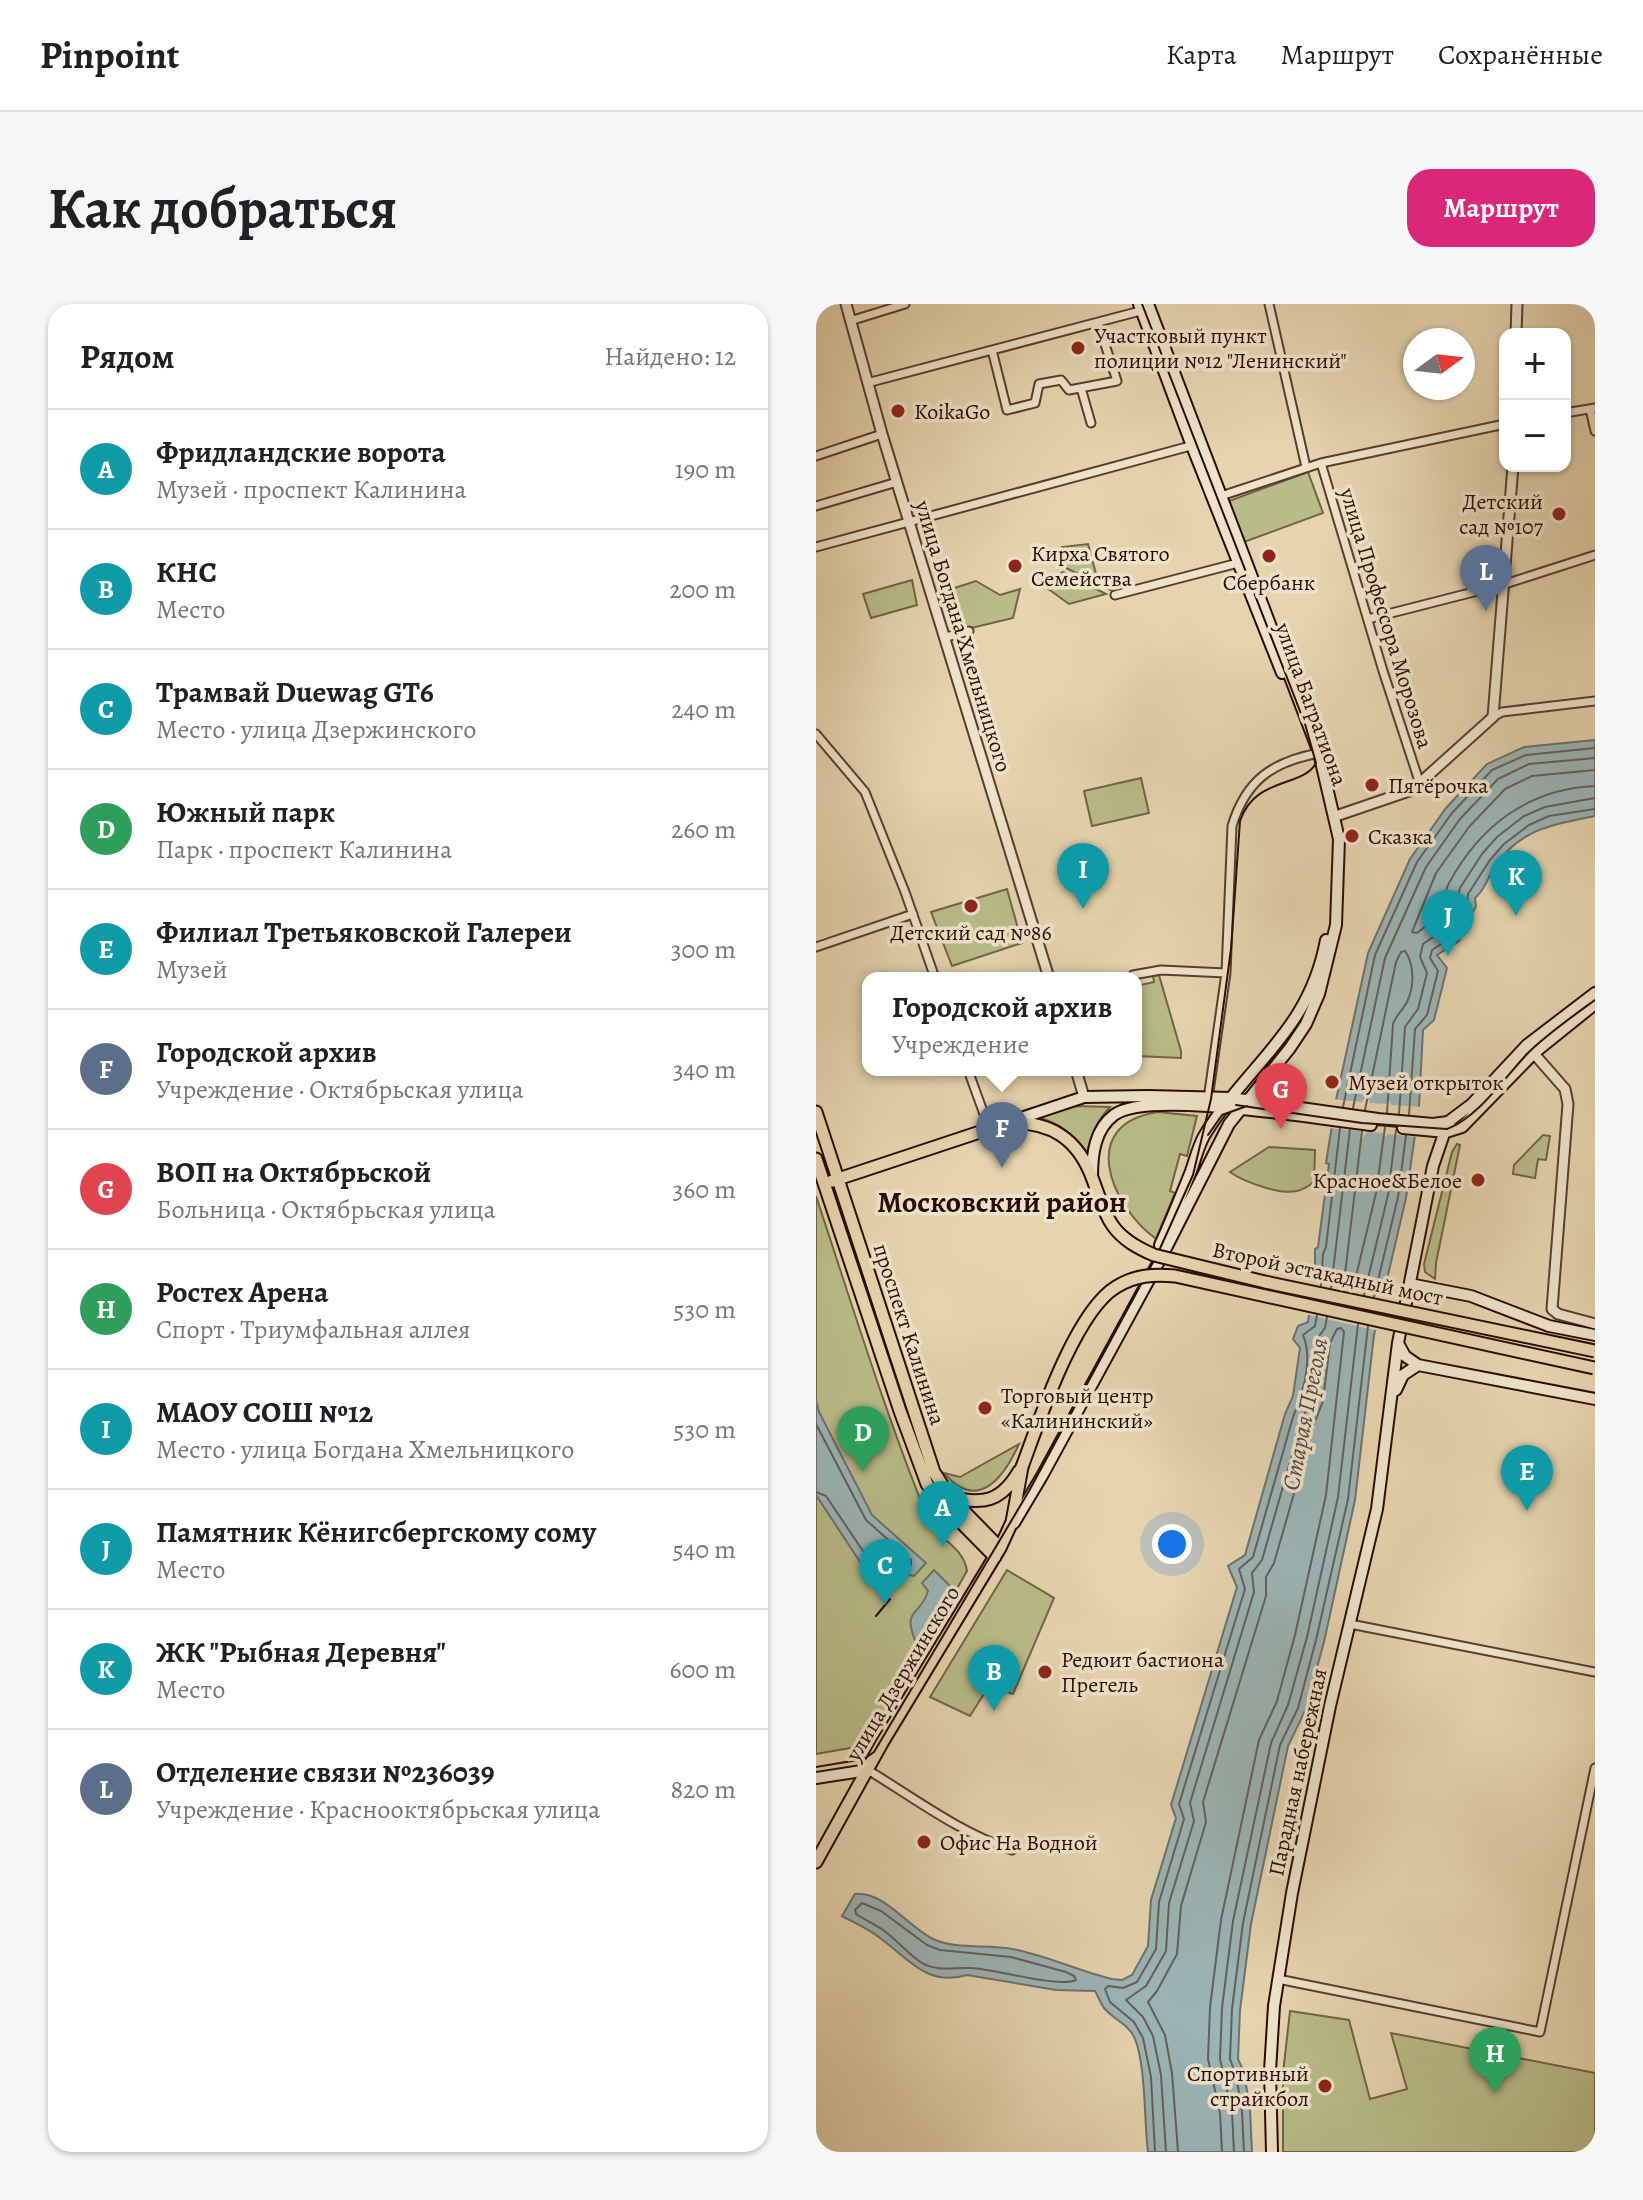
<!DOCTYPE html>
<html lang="ru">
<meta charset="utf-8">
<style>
:root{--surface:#fff;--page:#f6f6f6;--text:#202124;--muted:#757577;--line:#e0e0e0;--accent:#db2777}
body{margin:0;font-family:Alegreya,serif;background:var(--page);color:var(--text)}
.controls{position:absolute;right:24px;top:24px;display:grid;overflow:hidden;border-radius:16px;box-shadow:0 2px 6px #0004}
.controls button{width:72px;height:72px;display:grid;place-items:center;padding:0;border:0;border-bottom:2px solid var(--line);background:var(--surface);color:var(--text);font:40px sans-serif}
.compass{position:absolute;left:587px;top:24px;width:72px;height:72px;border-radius:50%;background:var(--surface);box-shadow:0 2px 6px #0004;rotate:75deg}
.you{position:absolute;left:356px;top:1240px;width:28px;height:28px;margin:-20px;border:6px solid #fff;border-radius:50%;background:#1a73e8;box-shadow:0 0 0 12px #1a73e833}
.badge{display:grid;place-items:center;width:52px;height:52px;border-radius:50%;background:var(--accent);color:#fff;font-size:26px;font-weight:700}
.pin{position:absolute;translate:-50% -66px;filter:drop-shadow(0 2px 4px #0008)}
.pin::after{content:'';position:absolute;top:42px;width:28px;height:24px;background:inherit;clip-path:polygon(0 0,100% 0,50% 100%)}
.popup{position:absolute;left:46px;top:668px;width:280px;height:104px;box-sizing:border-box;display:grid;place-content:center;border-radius:16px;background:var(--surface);filter:drop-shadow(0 2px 6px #0005);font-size:26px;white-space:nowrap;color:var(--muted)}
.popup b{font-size:30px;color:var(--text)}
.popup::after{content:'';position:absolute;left:50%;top:100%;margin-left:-16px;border:16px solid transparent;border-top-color:var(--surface)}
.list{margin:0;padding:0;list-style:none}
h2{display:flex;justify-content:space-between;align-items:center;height:104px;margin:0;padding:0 32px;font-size:34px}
h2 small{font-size:26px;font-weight:400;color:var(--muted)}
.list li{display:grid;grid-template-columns:52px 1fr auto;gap:24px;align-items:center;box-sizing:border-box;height:120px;padding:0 32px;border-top:2px solid var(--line)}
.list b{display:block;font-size:30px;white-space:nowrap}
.list p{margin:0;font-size:26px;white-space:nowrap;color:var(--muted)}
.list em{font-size:26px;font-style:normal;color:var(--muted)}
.map{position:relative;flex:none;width:779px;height:1848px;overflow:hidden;border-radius:24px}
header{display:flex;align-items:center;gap:48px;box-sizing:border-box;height:112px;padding:0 40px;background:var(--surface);border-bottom:2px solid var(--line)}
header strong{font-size:38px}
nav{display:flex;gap:44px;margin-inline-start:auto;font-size:28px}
.intro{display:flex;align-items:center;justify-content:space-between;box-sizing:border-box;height:192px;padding:0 48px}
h1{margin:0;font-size:56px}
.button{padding:20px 36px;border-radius:24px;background:var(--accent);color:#fff;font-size:28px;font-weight:700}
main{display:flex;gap:48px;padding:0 48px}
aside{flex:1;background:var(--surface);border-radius:24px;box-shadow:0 2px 6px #0004}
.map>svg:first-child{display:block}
</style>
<header>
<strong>Pinpoint</strong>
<nav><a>Карта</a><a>Маршрут</a><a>Сохранённые</a></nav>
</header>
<div class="intro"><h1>Как добраться</h1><a class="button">Маршрут</a></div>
<main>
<aside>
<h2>Рядом<small>Найдено: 12</small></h2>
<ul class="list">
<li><span class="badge" style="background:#0f9aa8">A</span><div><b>Фридландские ворота</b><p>Музей · проспект Калинина</p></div><em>190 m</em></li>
<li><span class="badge" style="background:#0f9aa8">B</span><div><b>КНС</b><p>Место</p></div><em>200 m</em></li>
<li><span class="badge" style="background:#0f9aa8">C</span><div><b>Трамвай Duewag GT6</b><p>Место · улица Дзержинского</p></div><em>240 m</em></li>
<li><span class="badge" style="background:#2e9e5b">D</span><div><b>Южный парк</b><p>Парк · проспект Калинина</p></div><em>260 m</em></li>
<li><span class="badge" style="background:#0f9aa8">E</span><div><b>Филиал Третьяковской Галереи</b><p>Музей</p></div><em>300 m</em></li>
<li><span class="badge" style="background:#5c6f8a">F</span><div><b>Городской архив</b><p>Учреждение · Октябрьская улица</p></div><em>340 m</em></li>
<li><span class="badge" style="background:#e0444e">G</span><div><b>ВОП на Октябрьской</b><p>Больница · Октябрьская улица</p></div><em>360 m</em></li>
<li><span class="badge" style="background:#2e9e5b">H</span><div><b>Ростех Арена</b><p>Спорт · Триумфальная аллея</p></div><em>530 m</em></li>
<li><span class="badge" style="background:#0f9aa8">I</span><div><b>МАОУ СОШ №12</b><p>Место · улица Богдана Хмельницкого</p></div><em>530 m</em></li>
<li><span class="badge" style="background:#0f9aa8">J</span><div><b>Памятник Кёнигсбергскому сому</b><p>Место</p></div><em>540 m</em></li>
<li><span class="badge" style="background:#0f9aa8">K</span><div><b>ЖК &quot;Рыбная Деревня&quot;</b><p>Место</p></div><em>600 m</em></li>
<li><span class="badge" style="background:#5c6f8a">L</span><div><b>Отделение связи №236039</b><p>Учреждение · Краснооктябрьская улица</p></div><em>820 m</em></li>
</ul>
</aside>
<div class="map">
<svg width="779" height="1848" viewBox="0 0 779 1848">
<rect width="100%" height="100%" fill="#e5d4ae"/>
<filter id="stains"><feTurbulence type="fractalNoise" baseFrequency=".0025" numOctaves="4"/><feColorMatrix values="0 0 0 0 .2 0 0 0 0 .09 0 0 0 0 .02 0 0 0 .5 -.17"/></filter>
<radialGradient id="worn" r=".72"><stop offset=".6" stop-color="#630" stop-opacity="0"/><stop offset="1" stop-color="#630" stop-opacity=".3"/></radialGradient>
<path fill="#b8bc88" stroke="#716445" stroke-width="2" d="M492 168 507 209 428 238 413 197Z
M272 240 282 277 296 274V287L250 264 246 243Z
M247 268 290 290 253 300 224 279Z
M96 276 101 301 55 314 47 290Z
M160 277 184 291 204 285 197 314 147 326 141 299 127 302 123 289Z
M325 474 333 509 276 522 268 487Z
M191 585 206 639 136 662 115 608Z
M343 671 365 747V754L320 752V682L338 678 337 672Z
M259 802 294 803C281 817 275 830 271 849 258 830 244 820 222 813Z
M342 808 381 812 371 852 364 850 354 887 359 889 340 935C294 901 261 820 342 808Z
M727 831 734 832 730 856 722 855 719 874 697 870 698 861Z
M641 840 644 841 620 959 619 975 609 968 608 960 636 848Z
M453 843 499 846 498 878C494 881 486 886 481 887 464 891 428 878 414 868Z
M0 892C36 1000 69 1109 112 1215 121 1236 147 1241 151 1267L51 1441 0 1450Z
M203 1140C188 1173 162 1209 128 1169L144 1173Z
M191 1266 238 1294 197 1390 173 1382 154 1412 114 1393Z
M474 1707 533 1716 554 1795 591 1785 575 1729 779 1769V1848H467V1769Z"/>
<path fill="#9bb5b6" stroke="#6e716e" stroke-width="2" d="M779 436V512C739 520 705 524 679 562 672 573 669 586 659 594L660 602 643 637 621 651 631 664 618 716 607 726 603 803 590 894 558 1031 539 1196 508 1338 489 1407 472 1442 435 1620 424 1706 422 1755 428 1768 434 1806 436 1848H332C328 1816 330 1763 319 1735 313 1720 298 1716 288 1704 285 1700 282 1692 279 1687L240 1686 151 1671C111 1683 93 1655 64 1634 53 1625 39 1619 26 1612L39 1590C68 1587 92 1623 117 1635 140 1646 171 1640 196 1645 230 1651 262 1667 296 1675L306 1676 316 1671 332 1642 335 1596 360 1514 355 1501 421 1283 412 1262 429 1251 469 1110 477 1092 484 1044 477 1035 482 1022 492 1018 499 967V945L502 943 513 860 510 859 520 796 552 649 594 555 630 504 671 460 708 443Z
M0 1097 3 1108 56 1211 110 1259 98 1272 48 1264 0 1191Z
M118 1266 136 1284 109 1336H99C86 1304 105 1312 112 1287L106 1279Z"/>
<path fill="#e5d4ae" d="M551 791 554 799 570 800 573 796 575 801 607 803 602 833 572 830 569 833 567 829 551 828 547 834 543 827 512 824 516 795 546 798Z
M494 976 570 992 563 1027 489 1010Z"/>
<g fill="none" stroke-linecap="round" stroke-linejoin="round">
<path stroke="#62605c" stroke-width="2" d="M779 466 716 472 689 485 653 523 620 569 596 628 601 629C613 619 625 614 629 597 630 591 629 586 633 579 664 522 712 485 779 482
M527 803 559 651 601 558 636 509 676 466 710 451 779 444
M537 804 569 654 610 563 644 515 682 475 713 460 779 454
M549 806 580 658 585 648 589 647C598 660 599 681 591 698 587 706 580 711 577 720L571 809
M583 810 589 723 602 705 611 669 604 653 607 640 629 625 640 601 644 584 666 550 681 533 708 512 729 503 779 494
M593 811 599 725 611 711 622 667 614 654 616 646 637 632 651 602 652 590 674 556 688 540 713 521 733 512 779 505
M505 982 507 950 510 943 524 824
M515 984 534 825
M527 987 546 827
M536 989 560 889 569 823
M548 991 572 891 580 826
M558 993 582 893 590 831
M0 1120 50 1216 95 1256V1261L92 1263 53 1256 10 1192 0 1188
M46 1599 65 1607 111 1641 124 1646 195 1653 250 1668 258 1672 260 1676C242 1684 179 1665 155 1664 139 1663 121 1668 106 1659 92 1650 81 1636 67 1626 59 1620 49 1616 40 1610L39 1606Z
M339 1848 335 1773 327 1734 318 1718 294 1698 289 1685 292 1682 307 1684 321 1678 340 1645 343 1598 368 1515 363 1500 429 1285 423 1265 437 1253 477 1113C487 1089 497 1055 487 1031L499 1022 501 1011
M350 1848 345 1771 337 1732 327 1713 310 1696 330 1682 350 1647 353 1599 378 1517 374 1499 438 1288 436 1269 446 1256 486 1116C496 1093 505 1061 501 1035L509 1024 511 1013
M362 1848 356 1769 349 1731 332 1698 341 1687 361 1650 365 1602 390 1518 387 1498 450 1292V1273L458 1259 498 1120 507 1097 514 1039 521 1025 525 1024 528 1028 510 1191 479 1331 461 1397 443 1436 405 1616 394 1703 392 1755 404 1809 406 1848
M418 1848 416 1808 404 1755 406 1704 417 1617 455 1439 472 1401 491 1333 522 1193 542 1020
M428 1848 426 1807 420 1771 414 1755 416 1705 427 1619 464 1441 482 1404 500 1336 532 1195 552 1022"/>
<g stroke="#593d2d" stroke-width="11">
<path id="minor" d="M453 0 490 163
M34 17 89 0
M176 46 191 106 219 99 223 80 245 76 253 86 301 77 282 19
M51 79 328 6
M265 84 275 119
M774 105 779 127
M749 109 779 104
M0 152 66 130
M505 159 567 367 604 480
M402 193 505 159 689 120
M0 202 81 178
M0 243 378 141
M299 291 422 259
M552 315 689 280 779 251
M130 333 153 327
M677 413 686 408 779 397
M0 430 49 488 89 588 119 674
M0 643 97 610
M317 671 345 666 410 669
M152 766 173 824
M392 795 410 669 416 522C430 476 456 458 503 449
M534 1320 779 1368
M52 1466C98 1494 144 1529 196 1546
M462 1675 724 1728 779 1464"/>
</g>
<g stroke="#593d2d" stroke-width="13">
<path id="tertiary" d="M30 0 66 130 233 674
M700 30 701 0
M520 512 596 486 677 413 697 162
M713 744 749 785 752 800 736 1005 742 1010 779 1020
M260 766 268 793"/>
</g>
<g stroke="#2a0b02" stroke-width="14">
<path id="secondary" d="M323 0 376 142 466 369
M193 818 268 793 332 792 415 794 562 815 617 820 632 818 656 800 711 741 779 689
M587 824 630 828 646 823 718 749 779 700
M276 872C276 850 279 825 298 811 332 785 507 816 555 821
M344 941C355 917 365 892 375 867 379 856 382 843 388 832 432 759 493 728 510 636
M594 980 655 992 733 1022 779 1031
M583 1041 589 1052 602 1061 779 1095
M580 1086 587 1071 602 1061
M198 1219 226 1172 347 950 413 820 474 744 490 720 503 690 520 621 523 535 503 449 332 0
M0 1474 52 1466
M456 1848 454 1767 458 1702 476 1589 514 1402 561 1205 582 1039 617 862 632 818"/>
</g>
<g stroke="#2a0b02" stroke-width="15">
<path id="primary" d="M0 808 118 1168 134 1193 184 1244
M0 855 84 1107 111 1180 121 1194 179 1253
M16 877 191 819C234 817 262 834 277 876 283 892 287 908 297 922 307 936 322 944 338 951
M134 1193C167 1201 185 1198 203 1167
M0 1558 66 1439 184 1244 196 1218 206 1163"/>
</g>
<use href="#minor" stroke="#eee3ca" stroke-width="7"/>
<use href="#tertiary" stroke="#eee3ca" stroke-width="9"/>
<use href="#secondary" stroke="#eee3ca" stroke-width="10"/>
<use href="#primary" stroke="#e5d4ae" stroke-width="11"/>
<path stroke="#2a0b02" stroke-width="2" d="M420 801 546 819 631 825C663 813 690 771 714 747 734 728 757 712 779 696
M392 831 406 811 431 802
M60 1312 74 1295
M0 1463 48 1455 58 1448 213 1187 342 949 377 871 395 795 415 645 424 517C439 472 487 484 500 459L489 420 326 0"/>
<g stroke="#2a0b02" stroke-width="15" stroke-linecap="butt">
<path id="primary-bridge" d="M338 951 449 978 779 1047
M206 1163C223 1117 259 1008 300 983 319 971 338 970 359 972L778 1064"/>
</g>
<use href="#primary-bridge" stroke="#e5d4ae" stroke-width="11"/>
</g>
<g fill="#8f2418" stroke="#eee3ca" stroke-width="3">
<circle cx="262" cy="44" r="8"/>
<circle cx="82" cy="107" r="8"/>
<circle cx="743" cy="210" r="8"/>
<circle cx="453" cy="252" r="8"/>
<circle cx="199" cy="262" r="8"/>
<circle cx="556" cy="481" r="8"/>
<circle cx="536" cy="532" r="8"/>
<circle cx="155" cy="602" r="8"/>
<circle cx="516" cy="778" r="8"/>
<circle cx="662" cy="876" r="8"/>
<circle cx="169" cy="1104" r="8"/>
<circle cx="229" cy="1368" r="8"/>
<circle cx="108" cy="1538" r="8"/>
<circle cx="509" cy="1782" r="8"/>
</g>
<g text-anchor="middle" stroke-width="7" stroke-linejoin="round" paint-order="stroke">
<g font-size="22" fill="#2a0b02" stroke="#eee3ca" text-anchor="start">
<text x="278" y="39">Участковый пункт<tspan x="278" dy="25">полиции №12 "Ленинский"</tspan></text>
<text x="98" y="115">KoikaGo</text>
<text x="727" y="205" text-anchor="end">Детский<tspan x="727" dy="25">сад №107</tspan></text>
<text x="215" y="257">Кирха Святого<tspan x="215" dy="25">Семейства</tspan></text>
<text x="453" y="286" text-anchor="middle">Сбербанк</text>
<text x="572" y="489">Пятёрочка</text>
<text x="552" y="540">Сказка</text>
<text x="155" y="636" text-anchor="middle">Детский сад №86</text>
<text x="532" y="786">Музей открыток</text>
<text x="646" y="884" text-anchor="end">Красное&amp;Белое</text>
<text x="185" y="1099">Торговый центр<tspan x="185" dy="25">«Калининский»</tspan></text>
<text x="245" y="1363">Редюит бастиона<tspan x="245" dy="25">Прегель</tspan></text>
<text x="124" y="1546">Офис На Водной</text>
<text x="493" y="1777" text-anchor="end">Спортивный<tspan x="493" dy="25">страйкбол</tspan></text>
</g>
<g font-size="22" fill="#2a0b02" stroke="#eee3ca">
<text transform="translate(571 314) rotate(73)" y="8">улица Профессора Морозова</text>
<text transform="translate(148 332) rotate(73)" y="8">улица Богдана Хмельницкого</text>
<text transform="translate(496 400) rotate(70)" y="8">улица Багратиона</text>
<text transform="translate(512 969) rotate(12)" y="8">Второй эстакадный мост</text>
<text transform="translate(94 1030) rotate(72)" y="8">проспект Калинина</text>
<text transform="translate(86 1369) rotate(-59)" y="8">улица Дзержинского</text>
<text transform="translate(481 1468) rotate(-78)" y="8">Парадная набережная</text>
</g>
<g font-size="24" font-style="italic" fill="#524641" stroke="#eee3ca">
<text transform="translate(489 1110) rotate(-79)" y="8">Старая Преголя</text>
</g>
<g font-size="30" font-weight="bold" fill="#2a0b02" stroke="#eee3ca">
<text x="186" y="908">Московский район</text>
</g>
</g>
<rect width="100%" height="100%" filter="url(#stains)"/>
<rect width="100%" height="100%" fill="url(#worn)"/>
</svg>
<div class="controls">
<button>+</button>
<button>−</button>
</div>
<svg class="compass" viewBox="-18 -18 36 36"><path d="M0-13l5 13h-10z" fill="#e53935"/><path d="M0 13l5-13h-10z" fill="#757577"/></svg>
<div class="you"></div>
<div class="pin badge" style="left:127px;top:1243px;background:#0f9aa8">A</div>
<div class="pin badge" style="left:178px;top:1407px;background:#0f9aa8">B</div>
<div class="pin badge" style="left:69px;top:1301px;background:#0f9aa8">C</div>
<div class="pin badge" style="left:47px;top:1168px;background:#2e9e5b">D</div>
<div class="pin badge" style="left:711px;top:1207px;background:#0f9aa8">E</div>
<div class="pin badge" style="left:186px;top:864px;background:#5c6f8a">F</div>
<div class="popup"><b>Городской архив</b>Учреждение</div>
<div class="pin badge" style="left:465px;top:825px;background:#e0444e">G</div>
<div class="pin badge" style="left:679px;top:1789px;background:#2e9e5b">H</div>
<div class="pin badge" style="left:267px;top:605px;background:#0f9aa8">I</div>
<div class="pin badge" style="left:632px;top:652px;background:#0f9aa8">J</div>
<div class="pin badge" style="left:700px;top:612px;background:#0f9aa8">K</div>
<div class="pin badge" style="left:670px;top:307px;background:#5c6f8a">L</div>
</div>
</main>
